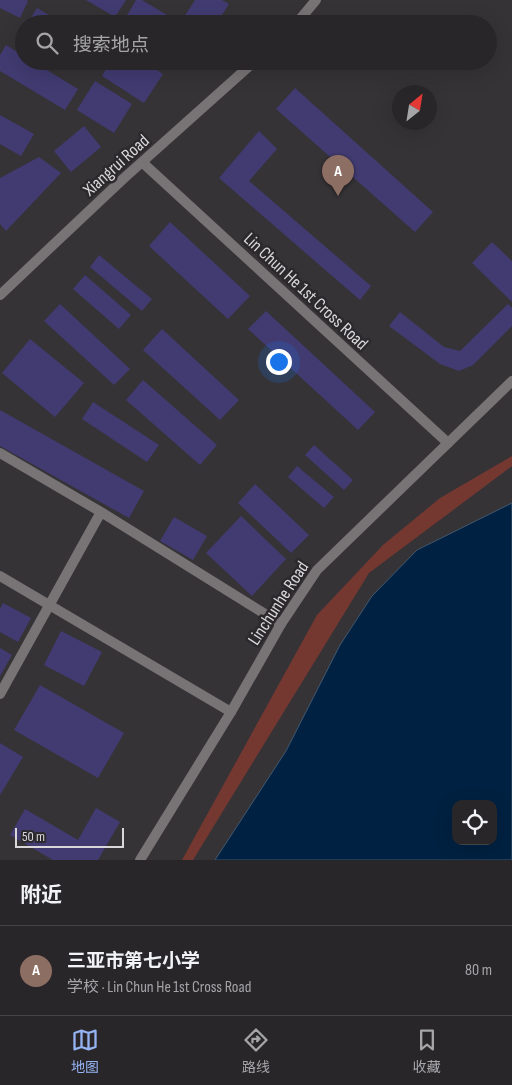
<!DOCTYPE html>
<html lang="zh">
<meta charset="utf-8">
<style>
:root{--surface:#282629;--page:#302e31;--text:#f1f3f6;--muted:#a5a5a8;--line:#444346;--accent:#95b2f1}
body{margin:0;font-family:"Sofia Sans Condensed","Noto Sans SC",sans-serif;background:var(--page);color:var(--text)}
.controls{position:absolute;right:15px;bottom:15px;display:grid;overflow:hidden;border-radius:10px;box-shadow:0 5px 20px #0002}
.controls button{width:45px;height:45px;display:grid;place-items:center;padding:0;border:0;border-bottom:1px solid var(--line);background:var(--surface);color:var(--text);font:25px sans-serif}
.compass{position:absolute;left:392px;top:85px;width:45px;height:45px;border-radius:50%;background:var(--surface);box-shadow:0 5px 20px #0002;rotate:30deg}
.scale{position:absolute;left:15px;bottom:12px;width:109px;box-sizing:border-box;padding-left:5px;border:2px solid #d9d7da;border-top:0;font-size:14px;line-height:18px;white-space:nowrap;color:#d9d7da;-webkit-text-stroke:4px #2c292d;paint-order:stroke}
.you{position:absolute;left:278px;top:361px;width:18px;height:18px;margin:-12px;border:4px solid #fff;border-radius:50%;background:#1a73e8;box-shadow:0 0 0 8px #1a73e833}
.badge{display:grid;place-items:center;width:32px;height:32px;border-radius:50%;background:var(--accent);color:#fff;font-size:16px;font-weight:700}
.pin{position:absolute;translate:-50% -41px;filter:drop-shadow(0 1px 2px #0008)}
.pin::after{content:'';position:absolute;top:26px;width:18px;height:15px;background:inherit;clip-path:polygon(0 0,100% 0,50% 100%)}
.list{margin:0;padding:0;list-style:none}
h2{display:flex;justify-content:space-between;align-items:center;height:65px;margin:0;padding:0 20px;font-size:21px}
h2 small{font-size:16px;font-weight:400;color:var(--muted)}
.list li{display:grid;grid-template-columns:32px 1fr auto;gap:15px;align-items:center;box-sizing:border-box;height:90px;padding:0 20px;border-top:1px solid var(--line)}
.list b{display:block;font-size:19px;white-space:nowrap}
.list p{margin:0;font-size:16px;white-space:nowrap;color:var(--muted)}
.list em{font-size:16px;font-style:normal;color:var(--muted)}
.icon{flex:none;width:28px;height:28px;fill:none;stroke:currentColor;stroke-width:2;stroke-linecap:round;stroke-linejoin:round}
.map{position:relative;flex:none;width:512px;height:860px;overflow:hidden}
.search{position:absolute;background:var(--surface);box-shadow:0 5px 20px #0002;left:15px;right:15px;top:15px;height:55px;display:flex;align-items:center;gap:12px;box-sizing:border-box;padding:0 18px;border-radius:28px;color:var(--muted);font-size:19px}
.sheet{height:155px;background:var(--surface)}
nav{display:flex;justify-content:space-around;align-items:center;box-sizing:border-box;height:70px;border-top:1px solid var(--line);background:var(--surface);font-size:14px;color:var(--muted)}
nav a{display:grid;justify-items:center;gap:2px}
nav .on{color:var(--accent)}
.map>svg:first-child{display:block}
</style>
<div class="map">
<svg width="512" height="860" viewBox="0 0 512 860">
<rect width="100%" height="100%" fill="#363337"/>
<path fill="#743830" d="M512 456V466L369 573 193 860H182L317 615 383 545 440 498Z"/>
<path fill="#002141" stroke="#41586f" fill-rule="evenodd" d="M512 503V860H215L286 751 340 645 372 596 417 550ZM456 804H493V841H456Z"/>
<path fill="#413b71" d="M0 0H26L28 1 20 18 0 8Z
M86 0H126L115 17Z
M136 0H142L182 24H122Z
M195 0H222L229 4 216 24H195L184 17Z
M37 8 64 24H27Z
M6 45 24 56V61H32L78 89 65 110 0 71V55Z
M85 61H101L97 68Z
M111 61H143L163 74 144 103 102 76Z
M95 81 132 104 114 133 77 110Z
M295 88 433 212 415 232 276 109Z
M0 115 34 134 21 156 0 144Z
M84 126 101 147 71 172 54 151Z
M259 131 277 149 249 181 371 286 360 300 219 178Z
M39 157 61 173 6 231 0 224V178Z
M170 222 250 296 228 319 149 246Z
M492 242 512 261V302L472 263Z
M99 255 152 299 142 311 90 267Z
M85 275 131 315 119 329 73 289Z
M60 304 130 369 114 385 44 321Z
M508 304 512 308V326L473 365 459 371 440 364 389 326 400 312 444 347 460 351Z
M266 311 375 412 358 430 248 329Z
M162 329 239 400 220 420 143 350Z
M30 339 84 383 55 417 2 373Z
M143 380 217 445 200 465 126 400Z
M93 402 159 445 147 462 82 419Z
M0 410 144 491 129 518 0 446Z
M314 445 353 480 344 490 305 455Z
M297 466 334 497 324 508 288 477Z
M255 484 309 535 291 553 238 503Z
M241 516 286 559 252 596 206 553Z
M174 517 207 536 193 560 160 541Z
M3 603 31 618 18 642 0 632V609Z
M61 631 102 652 84 686 44 665Z
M0 648 12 655 0 676Z
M40 685 124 733 98 778 14 730Z
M0 743 23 757 0 795Z
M96 808 120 822 98 860H53L10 835 25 809 78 840Z"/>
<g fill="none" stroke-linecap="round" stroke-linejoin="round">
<path stroke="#787476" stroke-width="10" d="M143 163 448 443
M0 453 101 512 281 624
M0 576 231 712
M0 694 101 512"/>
<path stroke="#787476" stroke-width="10" d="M296 24 316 0
M0 295 123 179 255 61
M140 860 231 712 281 624 317 570 512 381"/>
</g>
<g text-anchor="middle" stroke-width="5" stroke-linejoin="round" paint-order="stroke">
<g font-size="18" fill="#d9d7da" stroke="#2c292d">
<text transform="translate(116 165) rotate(-42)" y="6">Xiangrui Road</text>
<text transform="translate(306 291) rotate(43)" y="6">Lin Chun He 1st Cross Road</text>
<text transform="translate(278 603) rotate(-57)" y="6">Linchunhe Road</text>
</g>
</g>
</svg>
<div class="controls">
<button><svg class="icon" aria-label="locate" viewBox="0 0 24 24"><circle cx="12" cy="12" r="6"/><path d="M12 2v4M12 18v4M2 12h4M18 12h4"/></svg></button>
</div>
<svg class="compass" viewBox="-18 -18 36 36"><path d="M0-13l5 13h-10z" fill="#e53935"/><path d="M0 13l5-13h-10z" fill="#a5a5a8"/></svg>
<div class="scale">50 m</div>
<div class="you"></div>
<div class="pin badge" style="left:338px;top:196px;background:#8d6e63">A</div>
<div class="search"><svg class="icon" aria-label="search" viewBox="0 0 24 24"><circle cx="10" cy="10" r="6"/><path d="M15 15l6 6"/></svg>搜索地点</div>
</div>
<section class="sheet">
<h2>附近<small></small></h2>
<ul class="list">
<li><span class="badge" style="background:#8d6e63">A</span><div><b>三亚市第七小学</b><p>学校 · Lin Chun He 1st Cross Road</p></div><em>80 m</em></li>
</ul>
</section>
<nav>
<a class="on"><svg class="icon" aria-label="map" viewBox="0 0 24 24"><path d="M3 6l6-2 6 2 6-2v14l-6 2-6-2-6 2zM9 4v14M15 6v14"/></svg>地图</a>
<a><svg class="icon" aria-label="directions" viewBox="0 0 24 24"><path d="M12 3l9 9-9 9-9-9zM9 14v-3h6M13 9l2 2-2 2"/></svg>路线</a>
<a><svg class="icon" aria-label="saved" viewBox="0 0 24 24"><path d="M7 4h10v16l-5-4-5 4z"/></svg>收藏</a>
</nav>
